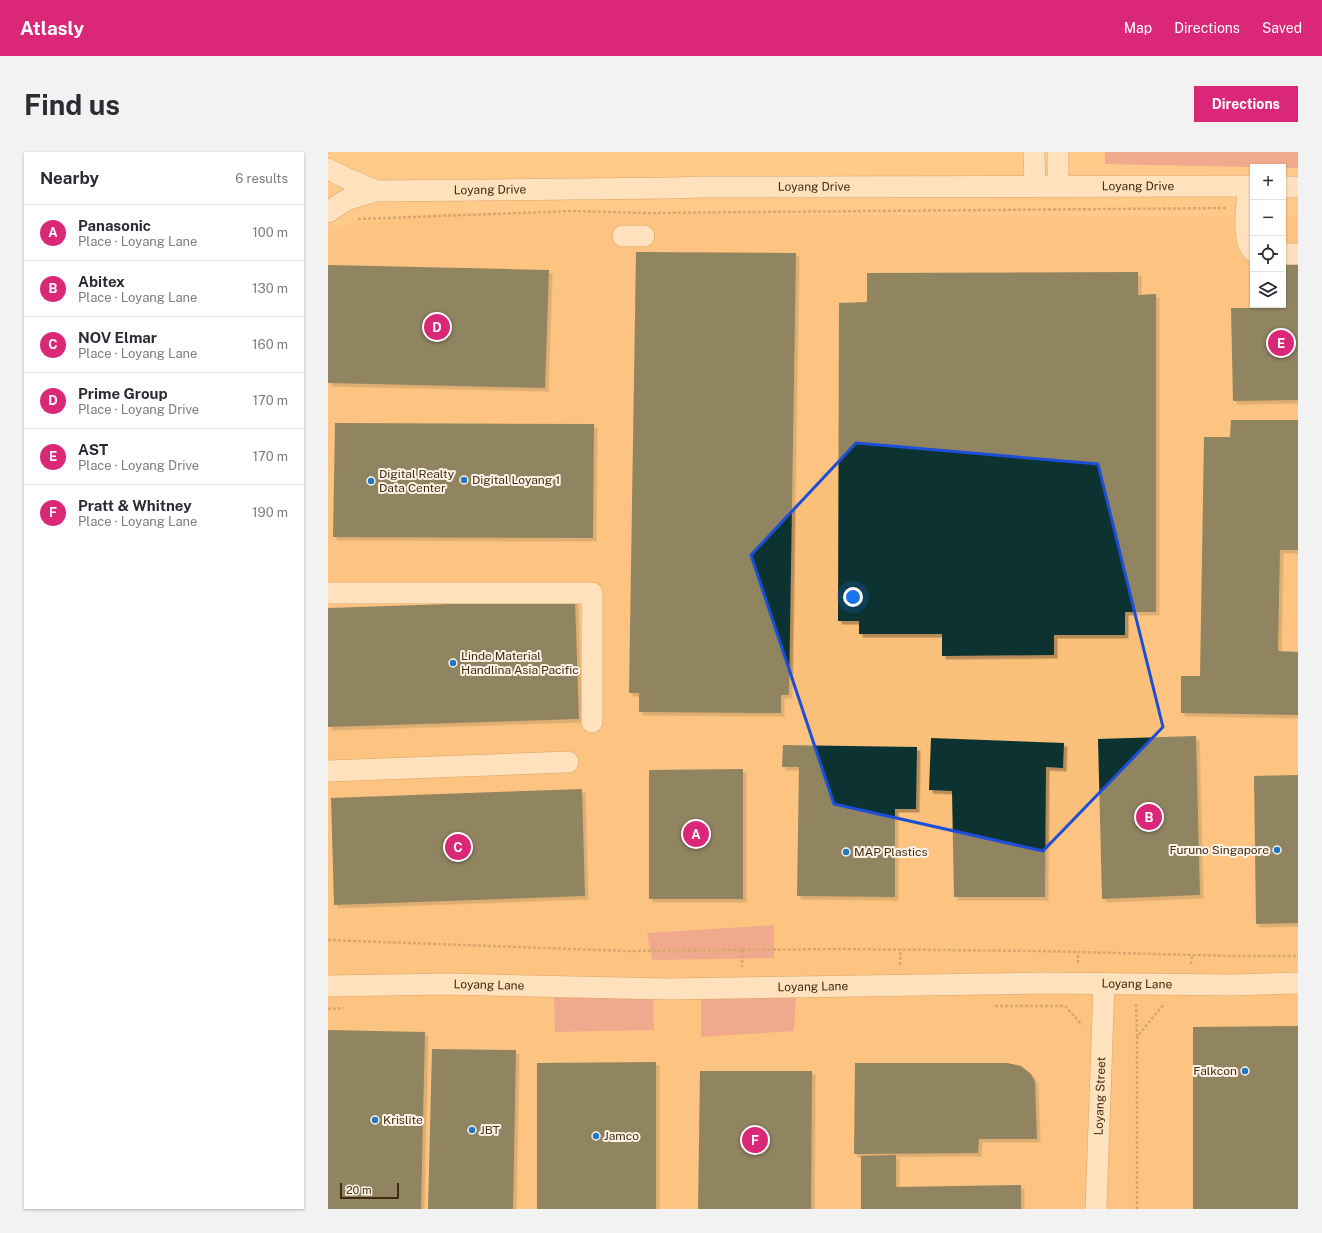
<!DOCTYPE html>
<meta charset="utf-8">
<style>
:root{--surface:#fff;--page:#f2f2f3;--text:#2b2b33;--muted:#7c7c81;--line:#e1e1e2;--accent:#db2777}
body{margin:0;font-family:"Public Sans",sans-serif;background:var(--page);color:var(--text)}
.controls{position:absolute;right:12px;top:12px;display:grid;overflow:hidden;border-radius:0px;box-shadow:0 1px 3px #0004}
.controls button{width:36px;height:36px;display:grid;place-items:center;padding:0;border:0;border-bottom:1px solid var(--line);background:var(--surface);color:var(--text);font:20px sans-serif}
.scale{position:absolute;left:12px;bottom:10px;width:59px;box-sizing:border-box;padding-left:4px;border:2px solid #412c11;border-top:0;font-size:11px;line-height:14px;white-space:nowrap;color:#412c11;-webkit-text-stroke:3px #fef3e7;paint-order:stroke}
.you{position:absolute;left:525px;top:445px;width:14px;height:14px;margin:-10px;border:3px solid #fff;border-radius:50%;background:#1a73e8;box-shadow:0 0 0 6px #1a73e833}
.badge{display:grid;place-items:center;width:26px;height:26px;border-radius:50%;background:var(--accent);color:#fff;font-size:13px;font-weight:700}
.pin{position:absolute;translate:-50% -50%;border:2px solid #fff;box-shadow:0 1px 4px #0006}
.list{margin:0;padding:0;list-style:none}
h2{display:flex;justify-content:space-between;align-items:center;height:52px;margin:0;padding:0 16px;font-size:17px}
h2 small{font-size:13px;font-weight:400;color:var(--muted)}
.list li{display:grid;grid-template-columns:26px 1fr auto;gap:12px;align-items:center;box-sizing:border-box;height:56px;padding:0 16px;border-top:1px solid var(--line)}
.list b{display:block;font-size:15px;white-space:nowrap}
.list p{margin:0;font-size:13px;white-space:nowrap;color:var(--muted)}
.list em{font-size:13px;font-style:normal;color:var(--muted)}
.icon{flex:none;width:22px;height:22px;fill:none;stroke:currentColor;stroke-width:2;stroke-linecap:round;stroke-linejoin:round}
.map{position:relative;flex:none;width:970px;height:1057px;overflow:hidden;border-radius:0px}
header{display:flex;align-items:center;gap:24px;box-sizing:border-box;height:56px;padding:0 20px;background:var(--accent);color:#fff}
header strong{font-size:19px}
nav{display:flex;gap:22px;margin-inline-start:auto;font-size:14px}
.intro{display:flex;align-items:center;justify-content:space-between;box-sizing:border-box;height:96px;padding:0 24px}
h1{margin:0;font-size:28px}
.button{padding:10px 18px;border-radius:0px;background:var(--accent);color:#fff;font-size:14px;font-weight:700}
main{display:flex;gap:24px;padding:0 24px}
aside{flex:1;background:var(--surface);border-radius:0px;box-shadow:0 1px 3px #0004}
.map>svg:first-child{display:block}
</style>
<header>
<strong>Atlasly</strong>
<nav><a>Map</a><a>Directions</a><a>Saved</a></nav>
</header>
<div class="intro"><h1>Find us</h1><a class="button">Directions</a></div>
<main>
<aside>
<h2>Nearby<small>6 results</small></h2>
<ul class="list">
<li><span class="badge">A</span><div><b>Panasonic</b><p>Place · Loyang Lane</p></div><em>100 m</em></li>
<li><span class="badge">B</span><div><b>Abitex</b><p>Place · Loyang Lane</p></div><em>130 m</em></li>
<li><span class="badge">C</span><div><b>NOV Elmar</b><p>Place · Loyang Lane</p></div><em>160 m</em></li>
<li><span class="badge">D</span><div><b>Prime Group</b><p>Place · Loyang Drive</p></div><em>170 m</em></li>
<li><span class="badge">E</span><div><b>AST</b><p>Place · Loyang Drive</p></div><em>170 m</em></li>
<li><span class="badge">F</span><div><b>Pratt &amp; Whitney</b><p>Place · Loyang Lane</p></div><em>190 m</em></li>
</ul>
</aside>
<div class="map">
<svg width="970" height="1057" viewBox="0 0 970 1057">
<defs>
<filter id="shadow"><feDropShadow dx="3.5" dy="3.5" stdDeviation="0" flood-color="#0004"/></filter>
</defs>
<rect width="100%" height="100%" fill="#ffc989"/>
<path fill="#fabf78" d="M117 61 925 65V153H955V65H970V1057H0V82L16 72Z"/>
<path fill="#dd8491" d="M777 0H970V16L777 12Z
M446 773V806L324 808 319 781Z
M325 844 326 878 227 880 226 846Z
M468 844 466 879 373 885V847Z"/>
<path fill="#0e3230" filter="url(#shadow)" d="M308 100 468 101 461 543H453V561L311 560V541H301Z
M955 111H970V248L905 249 903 156H935V153H955Z
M0 113 221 118 217 236 0 231Z
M810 120V143L828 142V460H797V483H726V503L614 504V482H531V469H510L511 151 539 150V121Z
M903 268H970V398H952L950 499 970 500V563L853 561V524H872L876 285H902Z
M7 271 266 272 265 386 5 385Z
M247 448 251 567 0 575V456Z
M868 584 872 743 774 747 770 587Z
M603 586 736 591 735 616 718 615 717 745H626L624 639 601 638Z
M455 593 589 595 588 657H567V745L469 744 471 615H454Z
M415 617V747H321V618Z
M970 623V771L928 772 926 624Z
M254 637 257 744 6 753 3 646Z
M970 874V1057H865V875Z
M0 878 97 880 93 1057H0Z
M104 897 188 898 185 1057H100Z
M328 910V1057H209V911Z
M527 911H679L693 914 703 922 707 930 709 987H651L650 1001 526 1002Z
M372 919H484L483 1057H370Z
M568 1003V1035L693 1033V1057H533V1004Z"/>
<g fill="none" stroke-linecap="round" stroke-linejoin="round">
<g stroke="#ac7a3b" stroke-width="22">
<g id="minor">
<path d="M706 0 707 34"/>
<path d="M730 0V34"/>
<path d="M0 17 20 27 48 39"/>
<path d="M921 34C919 50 913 87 925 99"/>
<path d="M955 35H970"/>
<path id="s1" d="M0 60 18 48 48 39 343 36 376 35 925 34"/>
<path d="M295 84H316"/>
<path d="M955 102H970"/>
<path d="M0 441H264V570"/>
<path d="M0 619 240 610"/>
<path id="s2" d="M0 834 118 832 340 837 717 831 905 833 970 831"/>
<path id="s3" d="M768 1057 776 831"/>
</g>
</g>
<path stroke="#a57f50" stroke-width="2.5" stroke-dasharray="3 2" stroke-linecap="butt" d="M30 67 244 59 316 61 899 56
M0 788 298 799 509 797 712 799 905 804H970
M414 798V815
M750 811V800
M863 812 864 803
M572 813 573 797
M808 852 809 884
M667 854H737L754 873
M0 857 16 856
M809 1057V885L835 853"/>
<use href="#minor" stroke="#fff" stroke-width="21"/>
</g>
<path d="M0 0H970V1057H0ZM528 291 770 312 835 575 715 699 506 652 423 403Z" fill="#ffc989" fill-opacity=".55" fill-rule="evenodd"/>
<path fill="none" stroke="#1d4ed8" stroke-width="3" stroke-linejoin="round" d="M528 291 770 312 835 575 715 699 506 652 423 403Z"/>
<g fill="#2177c5" stroke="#fef3e7" stroke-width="1.5">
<circle cx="136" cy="328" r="4"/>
<circle cx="43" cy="329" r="4"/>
<circle cx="125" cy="511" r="4"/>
<circle cx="949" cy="698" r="4"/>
<circle cx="518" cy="700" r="4"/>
<circle cx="917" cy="919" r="4"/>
<circle cx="47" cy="968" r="4"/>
<circle cx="144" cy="978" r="4"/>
<circle cx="268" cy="984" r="4"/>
</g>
<g text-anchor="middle" stroke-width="4" stroke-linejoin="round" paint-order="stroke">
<g font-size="12" fill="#412c11" stroke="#fef3e7">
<text dy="4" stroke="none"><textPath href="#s1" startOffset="815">Loyang Drive</textPath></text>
<text dy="4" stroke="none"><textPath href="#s1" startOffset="491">Loyang Drive</textPath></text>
<text dy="4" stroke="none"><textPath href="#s1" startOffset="167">Loyang Drive</textPath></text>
<text dy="4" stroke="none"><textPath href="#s2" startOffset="809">Loyang Lane</textPath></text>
<text dy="4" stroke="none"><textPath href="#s2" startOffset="161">Loyang Lane</textPath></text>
<text dy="4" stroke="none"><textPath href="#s2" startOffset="485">Loyang Lane</textPath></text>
<text dy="4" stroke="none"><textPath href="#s3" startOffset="113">Loyang Street</textPath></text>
</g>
<g font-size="12" fill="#412c11" stroke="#fef3e7" text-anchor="start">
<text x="51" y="326">Digital Realty<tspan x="51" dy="14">Data Center</tspan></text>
<text x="144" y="332">Digital Loyang 1</text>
<text x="133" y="508">Linde Material<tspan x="133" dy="14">Handlina Asia Pacific</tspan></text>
<text x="941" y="702" text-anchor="end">Furuno Singapore</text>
<text x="526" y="704">MAP Plastics</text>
<text x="909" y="923" text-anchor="end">Falkcon</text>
<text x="55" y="972">Krislite</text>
<text x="152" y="982">JBT</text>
<text x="276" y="988">Jamco</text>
</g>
</g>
</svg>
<div class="controls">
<button>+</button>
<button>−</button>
<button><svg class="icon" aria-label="locate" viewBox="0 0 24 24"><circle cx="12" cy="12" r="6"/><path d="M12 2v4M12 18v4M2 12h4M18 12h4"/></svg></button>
<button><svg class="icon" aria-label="layers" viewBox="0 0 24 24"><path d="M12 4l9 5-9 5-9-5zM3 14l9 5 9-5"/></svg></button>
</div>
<div class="scale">20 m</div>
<div class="you"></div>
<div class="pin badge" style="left:368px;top:682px">A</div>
<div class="pin badge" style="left:821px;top:665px">B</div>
<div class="pin badge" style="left:130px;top:695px">C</div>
<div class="pin badge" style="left:109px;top:175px">D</div>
<div class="pin badge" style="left:953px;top:191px">E</div>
<div class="pin badge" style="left:427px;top:988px">F</div>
</div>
</main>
